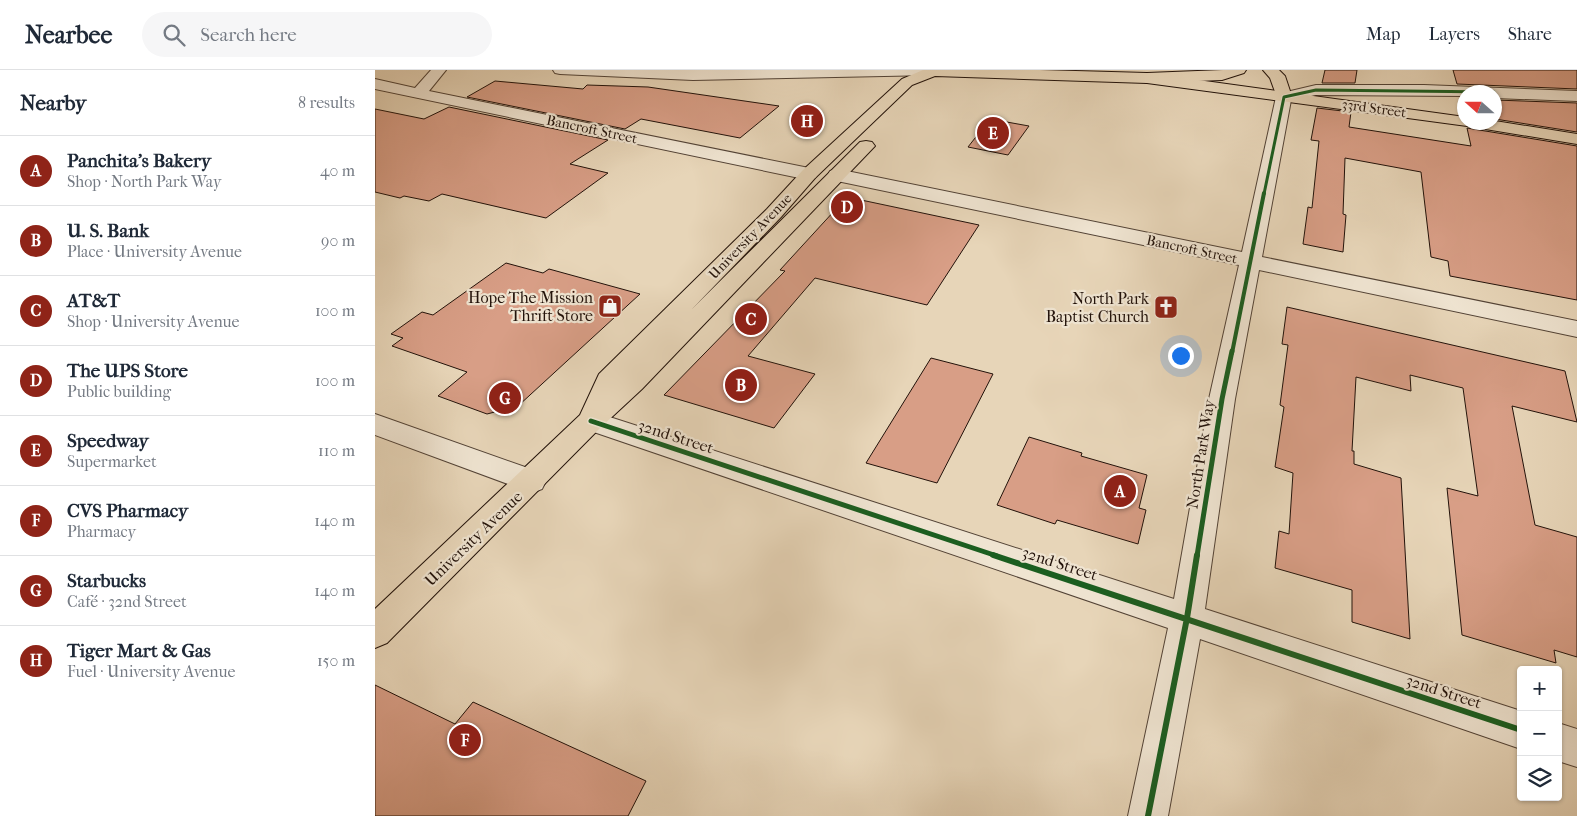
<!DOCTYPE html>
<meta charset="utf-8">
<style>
:root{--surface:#fff;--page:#f6f6f7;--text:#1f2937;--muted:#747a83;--line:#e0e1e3;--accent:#8f2418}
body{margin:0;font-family:"IM FELL French Canon",serif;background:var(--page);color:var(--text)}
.controls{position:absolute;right:15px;bottom:15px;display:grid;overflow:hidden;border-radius:5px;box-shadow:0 1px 4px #0004}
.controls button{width:45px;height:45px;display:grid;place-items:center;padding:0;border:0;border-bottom:1px solid var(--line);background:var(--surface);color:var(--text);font:25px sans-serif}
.compass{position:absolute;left:1082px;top:15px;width:45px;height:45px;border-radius:50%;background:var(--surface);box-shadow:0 1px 4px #0004;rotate:291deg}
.you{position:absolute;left:805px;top:285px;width:18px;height:18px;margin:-12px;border:4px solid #fff;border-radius:50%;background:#1a73e8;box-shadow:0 0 0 8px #1a73e833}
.badge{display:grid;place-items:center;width:32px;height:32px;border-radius:50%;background:var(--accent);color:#fff;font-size:16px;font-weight:700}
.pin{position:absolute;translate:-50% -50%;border:2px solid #fff;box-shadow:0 1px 5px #0006}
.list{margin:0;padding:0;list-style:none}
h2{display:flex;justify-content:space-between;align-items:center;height:65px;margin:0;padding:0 20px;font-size:21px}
h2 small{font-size:16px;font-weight:400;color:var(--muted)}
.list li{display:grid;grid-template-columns:32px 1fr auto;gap:15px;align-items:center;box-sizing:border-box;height:70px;padding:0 20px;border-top:1px solid var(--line)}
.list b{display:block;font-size:19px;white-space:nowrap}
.list p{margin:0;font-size:16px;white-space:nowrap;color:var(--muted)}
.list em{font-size:16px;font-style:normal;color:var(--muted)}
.icon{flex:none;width:28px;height:28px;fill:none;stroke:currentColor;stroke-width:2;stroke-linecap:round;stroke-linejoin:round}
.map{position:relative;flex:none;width:1202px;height:746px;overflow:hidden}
header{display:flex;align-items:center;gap:30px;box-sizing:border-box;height:70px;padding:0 25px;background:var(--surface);border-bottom:1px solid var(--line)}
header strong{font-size:24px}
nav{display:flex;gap:28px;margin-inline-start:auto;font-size:18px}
.search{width:350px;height:45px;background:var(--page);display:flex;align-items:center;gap:12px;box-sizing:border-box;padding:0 18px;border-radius:28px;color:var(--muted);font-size:19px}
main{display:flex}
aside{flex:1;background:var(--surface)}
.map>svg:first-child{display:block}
</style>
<header>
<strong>Nearbee</strong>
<div class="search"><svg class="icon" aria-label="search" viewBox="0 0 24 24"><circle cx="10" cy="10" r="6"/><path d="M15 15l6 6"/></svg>Search here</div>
<nav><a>Map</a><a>Layers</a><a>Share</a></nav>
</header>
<main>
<aside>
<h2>Nearby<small>8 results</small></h2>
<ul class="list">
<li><span class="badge">A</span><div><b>Panchita's Bakery</b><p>Shop · North Park Way</p></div><em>40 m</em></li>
<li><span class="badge">B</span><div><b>U. S. Bank</b><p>Place · University Avenue</p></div><em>90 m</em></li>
<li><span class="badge">C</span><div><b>AT&amp;T</b><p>Shop · University Avenue</p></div><em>100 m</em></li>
<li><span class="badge">D</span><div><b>The UPS Store</b><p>Public building</p></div><em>100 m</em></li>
<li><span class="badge">E</span><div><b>Speedway</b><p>Supermarket</p></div><em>110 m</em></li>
<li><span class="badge">F</span><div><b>CVS Pharmacy</b><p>Pharmacy</p></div><em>140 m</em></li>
<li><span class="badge">G</span><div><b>Starbucks</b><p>Café · 32nd Street</p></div><em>140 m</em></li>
<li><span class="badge">H</span><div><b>Tiger Mart &amp; Gas</b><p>Fuel · University Avenue</p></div><em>150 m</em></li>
</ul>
</aside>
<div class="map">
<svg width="1202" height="746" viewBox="0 0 1202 746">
<rect width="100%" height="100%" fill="#e7d5b8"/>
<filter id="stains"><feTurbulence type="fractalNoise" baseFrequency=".004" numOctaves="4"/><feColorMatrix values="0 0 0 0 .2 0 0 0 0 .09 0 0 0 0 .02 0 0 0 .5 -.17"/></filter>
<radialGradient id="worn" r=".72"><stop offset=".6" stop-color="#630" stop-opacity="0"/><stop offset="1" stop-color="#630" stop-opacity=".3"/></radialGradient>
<path fill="#d89e86" stroke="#22120a" d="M950 0H982L980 13H947Z
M1078 0H1202V19L1082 14Z
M120 11 208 19 212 15 273 17 404 36 365 68 266 49 250 59 92 27Z
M1120 30 1202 33V62L1120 49Z
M74 37 233 70 195 94 233 103 171 148 67 124 54 131 29 126 25 128 0 122V39L49 49Z
M942 38 976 42 974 57 1096 76 1092 58 1202 76V230L1075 206 1073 191 1056 187 1046 102 970 88 968 144 971 145 968 182 928 174 933 137 937 138 944 71 936 70Z
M615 49 654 56 633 85 593 77Z
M472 127 604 155 552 235 440 208 373 286 440 304 399 358 289 325 410 201 405 200Z
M131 193 168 203 174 199 265 224 143 336 112 344 63 326 92 302 17 276 28 268 16 264 47 242 58 245Z
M912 237 1190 301 1202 352 1137 336 1160 455 1202 467V587L1179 580 1181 593 1087 565 1072 418 1103 426 1088 318 1035 305 1036 321 981 307 977 381H979V394L1026 408 1035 569 977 552V520L900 498 904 461 914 464 918 403 900 397 909 337 905 335 913 275 907 274Z
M556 288 618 304 562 413 491 393Z
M654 367 707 383 706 386 772 405 764 438 771 440 763 474 682 450 680 454 622 435Z
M0 615 80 654 98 632 271 711 253 746H0Z"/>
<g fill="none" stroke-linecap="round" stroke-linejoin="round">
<g stroke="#534336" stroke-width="2">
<path id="minor" d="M56 0H71L54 21 434 98 440 100 443 104 440 108 434 110 0 19V9L40 18Z
M178 0H565V1L563 4 558 5 318 10 185 4 180 3Z
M941 15H1049L1202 21V31L1120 28V22H1090V26L941 25 916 30 887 187 1202 251V267L884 200 860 329 830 539 1146 641V679L825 569 793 746H753L793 558 207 358 203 351 207 344 216 341 799 529 834 329 864 195 462 111 455 109 453 105 455 101 462 99 867 182 901 27 903 24Z
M0 344 167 403 171 411 167 419 157 423 0 365Z
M1183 653 1202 659V697L1183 691Z"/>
</g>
<g stroke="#22120a" stroke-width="2">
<path id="major" d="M548 0H665L772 3 1090 47V52H1120V51L1202 64V74L1092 56 772 13 560 6 537 15 440 108 406 147 317 239 485 72 491 71 497 72 500 76 267 319 225 358 12 573 0 578V539L205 345 224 304 392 139 428 100 527 9Z"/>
</g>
<g stroke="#22120a" stroke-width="2">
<path id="highway" d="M848 0H871L869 3 847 10 772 13 767 11 764 8 767 5 772 3Z
M888 0H904L910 6 917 27 915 30H903L895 8Z"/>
</g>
<use href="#minor" fill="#efe4d1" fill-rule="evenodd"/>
<use href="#major" fill="#e7d5b8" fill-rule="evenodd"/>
<use href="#highway" fill="#e7d5b8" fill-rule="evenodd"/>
<g stroke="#efe4d1" stroke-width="5">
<path id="cycleway-far3" d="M889 124 909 27 941 20 1119 22"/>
</g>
<g stroke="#efe4d1" stroke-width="6">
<path id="cycleway-far2" d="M857 283 889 123"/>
</g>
<g stroke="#efe4d1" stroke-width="8">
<path id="cycleway-far1" d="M216 351 622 486
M822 486 847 329 857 281"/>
</g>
<g stroke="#efe4d1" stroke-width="9">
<path id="cycleway" d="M618 485 1146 660
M773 746 812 548 822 485"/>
</g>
<use href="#cycleway-far3" stroke="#1b5e20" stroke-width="3"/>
<use href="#cycleway-far2" stroke="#1b5e20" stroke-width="4"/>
<use href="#cycleway-far1" stroke="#1b5e20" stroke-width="5"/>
<use href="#cycleway" stroke="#1b5e20" stroke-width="6"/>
</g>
<defs>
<g id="shop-square" transform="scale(1.25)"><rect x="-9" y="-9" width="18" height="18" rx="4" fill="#8f2418" stroke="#efe4d1"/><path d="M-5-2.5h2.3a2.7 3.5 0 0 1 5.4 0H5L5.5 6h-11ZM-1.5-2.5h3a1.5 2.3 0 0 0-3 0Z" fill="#fff"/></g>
<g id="church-square" transform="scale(1.25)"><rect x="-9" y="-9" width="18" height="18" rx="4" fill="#8f2418" stroke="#efe4d1"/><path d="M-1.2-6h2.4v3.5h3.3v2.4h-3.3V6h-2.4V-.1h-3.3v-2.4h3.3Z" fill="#fff"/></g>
</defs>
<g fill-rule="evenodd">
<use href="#shop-square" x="235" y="236"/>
<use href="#church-square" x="791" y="237"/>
</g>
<g text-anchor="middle" stroke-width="4.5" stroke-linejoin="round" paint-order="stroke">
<g font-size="14" fill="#22120a" stroke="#efe4d1">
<text transform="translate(999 38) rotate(8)" y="5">33rd Street</text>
<text transform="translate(217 59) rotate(12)" y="5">Bancroft Street</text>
<text transform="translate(375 166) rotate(-46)" y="5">University Avenue</text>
<text transform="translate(817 179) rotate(12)" y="5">Bancroft Street</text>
</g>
<g font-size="16" fill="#22120a" stroke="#efe4d1" text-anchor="end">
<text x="218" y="233">Hope The Mission<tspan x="218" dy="18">Thrift Store</tspan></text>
<text x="774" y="234">North Park<tspan x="774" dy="18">Baptist Church</tspan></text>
</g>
<g font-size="16" fill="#22120a" stroke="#efe4d1">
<text transform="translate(301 366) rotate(18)" y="6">32nd Street</text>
<text transform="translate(825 384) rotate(-81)" y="6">North Park Way</text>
<text transform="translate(98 468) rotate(-44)" y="6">University Avenue</text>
<text transform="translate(685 493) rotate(18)" y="6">32nd Street</text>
<text transform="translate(1069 621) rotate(18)" y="6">32nd Street</text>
</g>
</g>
<rect width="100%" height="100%" filter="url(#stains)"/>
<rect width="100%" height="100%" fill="url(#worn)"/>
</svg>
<div class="controls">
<button>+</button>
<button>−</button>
<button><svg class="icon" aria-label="layers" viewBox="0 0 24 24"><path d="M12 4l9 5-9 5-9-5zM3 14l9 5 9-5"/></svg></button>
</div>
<svg class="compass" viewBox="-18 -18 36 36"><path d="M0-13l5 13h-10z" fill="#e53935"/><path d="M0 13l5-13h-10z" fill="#747a83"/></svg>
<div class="you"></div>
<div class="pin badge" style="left:745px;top:421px">A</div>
<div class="pin badge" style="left:366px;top:315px">B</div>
<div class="pin badge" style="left:376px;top:249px">C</div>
<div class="pin badge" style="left:472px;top:137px">D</div>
<div class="pin badge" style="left:618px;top:63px">E</div>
<div class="pin badge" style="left:90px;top:670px">F</div>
<div class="pin badge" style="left:130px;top:328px">G</div>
<div class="pin badge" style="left:432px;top:51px">H</div>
</div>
</main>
